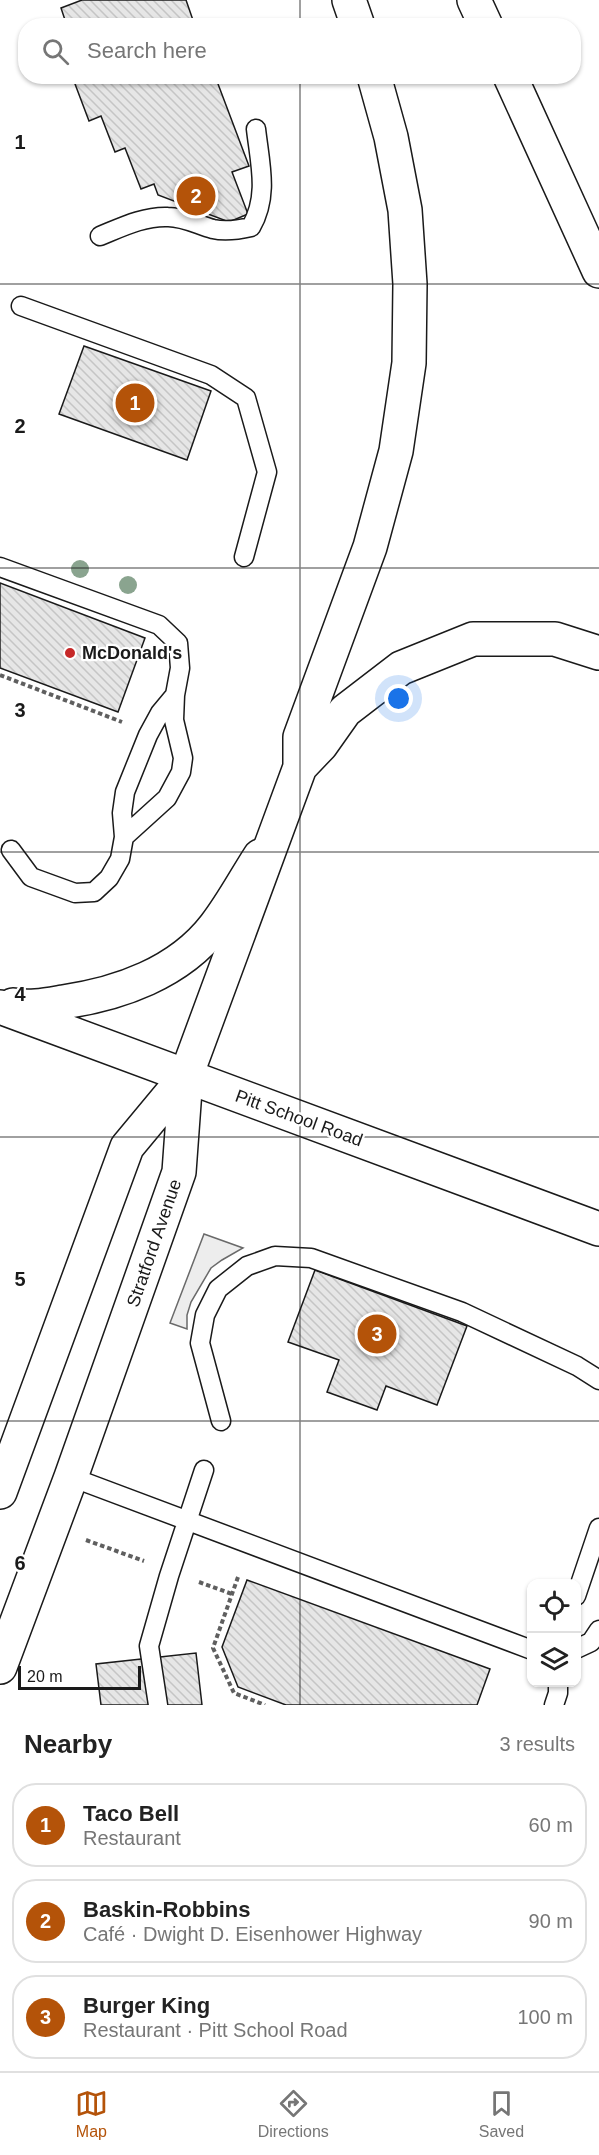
<!DOCTYPE html>
<meta charset="utf-8">
<style>
:root{--surface:#fff;--page:#f6f6f6;--text:#222;--muted:#767676;--line:#e0e0e0;--accent:#b45309}
body{margin:0;font-family:Helvetica,sans-serif;background:var(--page);color:var(--text)}
.controls{position:absolute;right:18px;bottom:18px;display:grid;overflow:hidden;border-radius:12px;box-shadow:0 2px 4px #0004}
.controls button{width:54px;height:54px;display:grid;place-items:center;padding:0;border:0;border-bottom:2px solid var(--line);background:var(--surface);color:var(--text);font:30px sans-serif}
.scale{position:absolute;left:18px;bottom:15px;width:123px;box-sizing:border-box;padding-left:6px;border:3px solid #1a1a1a;border-top:0;font-size:16px;line-height:21px;white-space:nowrap;color:#1a1a1a;-webkit-text-stroke:4px #fff;paint-order:stroke}
.you{position:absolute;left:399px;top:699px;width:21px;height:21px;margin:-15px;border:4px solid #fff;border-radius:50%;background:#1a73e8;box-shadow:0 0 0 9px #1a73e833}
.badge{display:grid;place-items:center;width:39px;height:39px;border-radius:50%;background:var(--accent);color:#fff;font-size:20px;font-weight:700}
.pin{position:absolute;translate:-50% -50%;border:3px solid #fff;box-shadow:0 2px 6px #0006}
.list{margin:0;padding:0;list-style:none}
h2{display:flex;justify-content:space-between;align-items:center;height:78px;margin:0;padding:0 24px;font-size:26px}
h2 small{font-size:20px;font-weight:400;color:var(--muted)}
.list li{display:grid;grid-template-columns:39px 1fr auto;gap:18px;align-items:center;box-sizing:border-box;height:84px;margin:0 12px 12px;padding:0 12px;border:2px solid var(--line);border-radius:24px}
.list b{display:block;font-size:22px;white-space:nowrap}
.list p{margin:0;font-size:20px;white-space:nowrap;color:var(--muted)}
.list em{font-size:20px;font-style:normal;color:var(--muted)}
.icon{flex:none;width:33px;height:33px;fill:none;stroke:currentColor;stroke-width:2;stroke-linecap:round;stroke-linejoin:round}
.map{position:relative;flex:none;width:599px;height:1705px;overflow:hidden}
.search{position:absolute;background:var(--surface);box-shadow:0 2px 4px #0004;left:18px;right:18px;top:18px;height:66px;display:flex;align-items:center;gap:15px;box-sizing:border-box;padding:0 21px;border-radius:24px;color:var(--muted);font-size:22px}
.sheet{height:366px;background:var(--surface)}
nav{display:flex;justify-content:space-around;align-items:center;box-sizing:border-box;height:84px;border-top:2px solid var(--line);background:var(--surface);font-size:16px;color:var(--muted)}
nav a{display:grid;justify-items:center;gap:3px}
nav .on{color:var(--accent)}
.map>svg:first-child{display:block}
</style>
<div class="map">
<svg width="599" height="1705" viewBox="0 0 599 1705">
<defs>
<pattern id="building-back-hatch" width="6" height="6" patternUnits="userSpaceOnUse" patternTransform="scale(1.5)"><rect width="6" height="6" fill="#e6e6e6"/><path d="M-1 5l2 2M0 0l6 6M5-1l2 2" fill="none" stroke="#c5c5c5"/></pattern>
</defs>
<rect width="100%" height="100%" fill="#fff"/>
<path fill="#ededed" stroke="#6a6a6a" stroke-width="1.5" d="M204 1234 243 1248 222 1260 211 1268 191 1302 187 1315V1329L170 1323Z"/>
<path fill="url(#building-back-hatch)" stroke="#1a1a1a" stroke-width="1.5" d="M82 0H186L195 26H67L61 8Z
M72 76H215L249 166 232 172 248 214 229 222 158 195 154 184 141 189 125 148 115 152 101 116 89 121Z
M84 346 211 391 187 460 59 414Z
M0 583 145 638 118 712 0 668Z
M315 1270 467 1326 437 1405 386 1386 377 1410 327 1392 339 1360 288 1342Z
M247 1580 490 1669 477 1705H286L238 1687 222 1647Z
M196 1653 202 1705H101L96 1664Z"/>
<g fill="none" stroke-linecap="round" stroke-linejoin="round">
<g stroke="#1a1a1a" stroke-width="21">
<path id="service" d="M100 236C122 227 144 216 168 217 184 217 198 225 213 229 226 232 238 230 251 227 269 196 260 164 256 129
M21 306 211 375 246 398 267 472 244 557
M0 567 159 625 178 643 180 668 175 695 160 713 148 735 125 792 122 813 124 837 120 859 109 878 94 892 75 893 31 877 11 850
M124 837 167 798 181 772 183 758 174 720 175 695
M221 1421 200 1343 205 1315 218 1289 247 1266 275 1256 311 1258 462 1312 577 1366 599 1380
M71 1477 532 1650
M576 1596 599 1528
M576 1649 591 1642 599 1630
M158 1705 149 1646 169 1576 204 1470
M554 1705 558 1693V1682"/>
</g>
<g stroke="#1a1a1a" stroke-width="36">
<path id="tertiary" d="M0 1492 127 1147 186 1076
M0 1667 71 1477 179 1172 186 1076"/>
</g>
<g stroke="#1a1a1a" stroke-width="36">
<path id="secondary" d="M13 1005C30 1008 45 1005 63 1002 119 994 179 973 215 926 232 904 245 879 260 856
M0 1007 599 1229"/>
</g>
<g stroke="#1a1a1a" stroke-width="36">
<path id="motorway" d="M349 0 358 26
M474 0 486 26
M510 76 599 271
M300 767 321 745 345 711 401 668 473 639H555L599 653
M186 1076 300 767V737L370 547 396 451 409 363 410 284 405 210 391 137 374 76"/>
</g>
<path stroke="#5f5f5f" stroke-width="4" stroke-dasharray="4.5 3" stroke-linecap="butt" d="M0 675 122 722
M86 1540 144 1561
M238 1577 213 1648 234 1693 265 1705
M199 1582 232 1594"/>
<use href="#service" stroke="#fff" stroke-width="18"/>
<use href="#tertiary" stroke="#fff" stroke-width="33"/>
<use href="#secondary" stroke="#fff" stroke-width="33"/>
<use href="#motorway" stroke="#fff" stroke-width="33"/>
</g>
<g fill="#8aa48f">
<circle cx="80" cy="569" r="9"/>
<circle cx="128" cy="585" r="9"/>
</g>
<path fill="none" stroke="#1a1a1a" stroke-width="1.5" stroke-opacity="0.55" d="M300 0V26M300 76V1705M0 284H599M0 568H599M0 852H599M0 1137H599M0 1421H599"/>
<circle fill="#c62828" stroke="#fff" stroke-width="2" cx="70" cy="653" r="6"/>
<g text-anchor="middle" stroke-width="4.5" stroke-linejoin="round" paint-order="stroke">
<g font-size="18" font-weight="bold" fill="#1a1a1a" stroke="#fff" text-anchor="start">
<text x="82" y="659">McDonald's</text>
</g>
<g font-size="18" fill="#1a1a1a" stroke="#fff">
<text transform="translate(299 1118) rotate(20)" y="6">Pitt School Road</text>
<text transform="translate(154 1243) rotate(-71)" y="6">Stratford Avenue</text>
</g>
</g>
<g font-size="20" text-anchor="middle" font-weight="bold" fill="#1a1a1a" stroke="#fff" stroke-width="4.5" stroke-linejoin="round" paint-order="stroke">
<text x="20" y="149">1</text>
<text x="20" y="433">2</text>
<text x="20" y="717">3</text>
<text x="20" y="1001">4</text>
<text x="20" y="1286">5</text>
<text x="20" y="1570">6</text>
</g>
</svg>
<div class="controls">
<button><svg class="icon" aria-label="locate" viewBox="0 0 24 24"><circle cx="12" cy="12" r="6"/><path d="M12 2v4M12 18v4M2 12h4M18 12h4"/></svg></button>
<button><svg class="icon" aria-label="layers" viewBox="0 0 24 24"><path d="M12 4l9 5-9 5-9-5zM3 14l9 5 9-5"/></svg></button>
</div>
<div class="scale">20 m</div>
<div class="you"></div>
<div class="pin badge" style="left:135px;top:403px">1</div>
<div class="pin badge" style="left:196px;top:196px">2</div>
<div class="pin badge" style="left:377px;top:1334px">3</div>
<div class="search"><svg class="icon" aria-label="search" viewBox="0 0 24 24"><circle cx="10" cy="10" r="6"/><path d="M15 15l6 6"/></svg>Search here</div>
</div>
<section class="sheet">
<h2>Nearby<small>3 results</small></h2>
<ul class="list">
<li><span class="badge">1</span><div><b>Taco Bell</b><p>Restaurant</p></div><em>60 m</em></li>
<li><span class="badge">2</span><div><b>Baskin-Robbins</b><p>Café · Dwight D. Eisenhower Highway</p></div><em>90 m</em></li>
<li><span class="badge">3</span><div><b>Burger King</b><p>Restaurant · Pitt School Road</p></div><em>100 m</em></li>
</ul>
</section>
<nav>
<a class="on"><svg class="icon" aria-label="map" viewBox="0 0 24 24"><path d="M3 6l6-2 6 2 6-2v14l-6 2-6-2-6 2zM9 4v14M15 6v14"/></svg>Map</a>
<a><svg class="icon" aria-label="directions" viewBox="0 0 24 24"><path d="M12 3l9 9-9 9-9-9zM9 14v-3h6M13 9l2 2-2 2"/></svg>Directions</a>
<a><svg class="icon" aria-label="saved" viewBox="0 0 24 24"><path d="M7 4h10v16l-5-4-5 4z"/></svg>Saved</a>
</nav>
